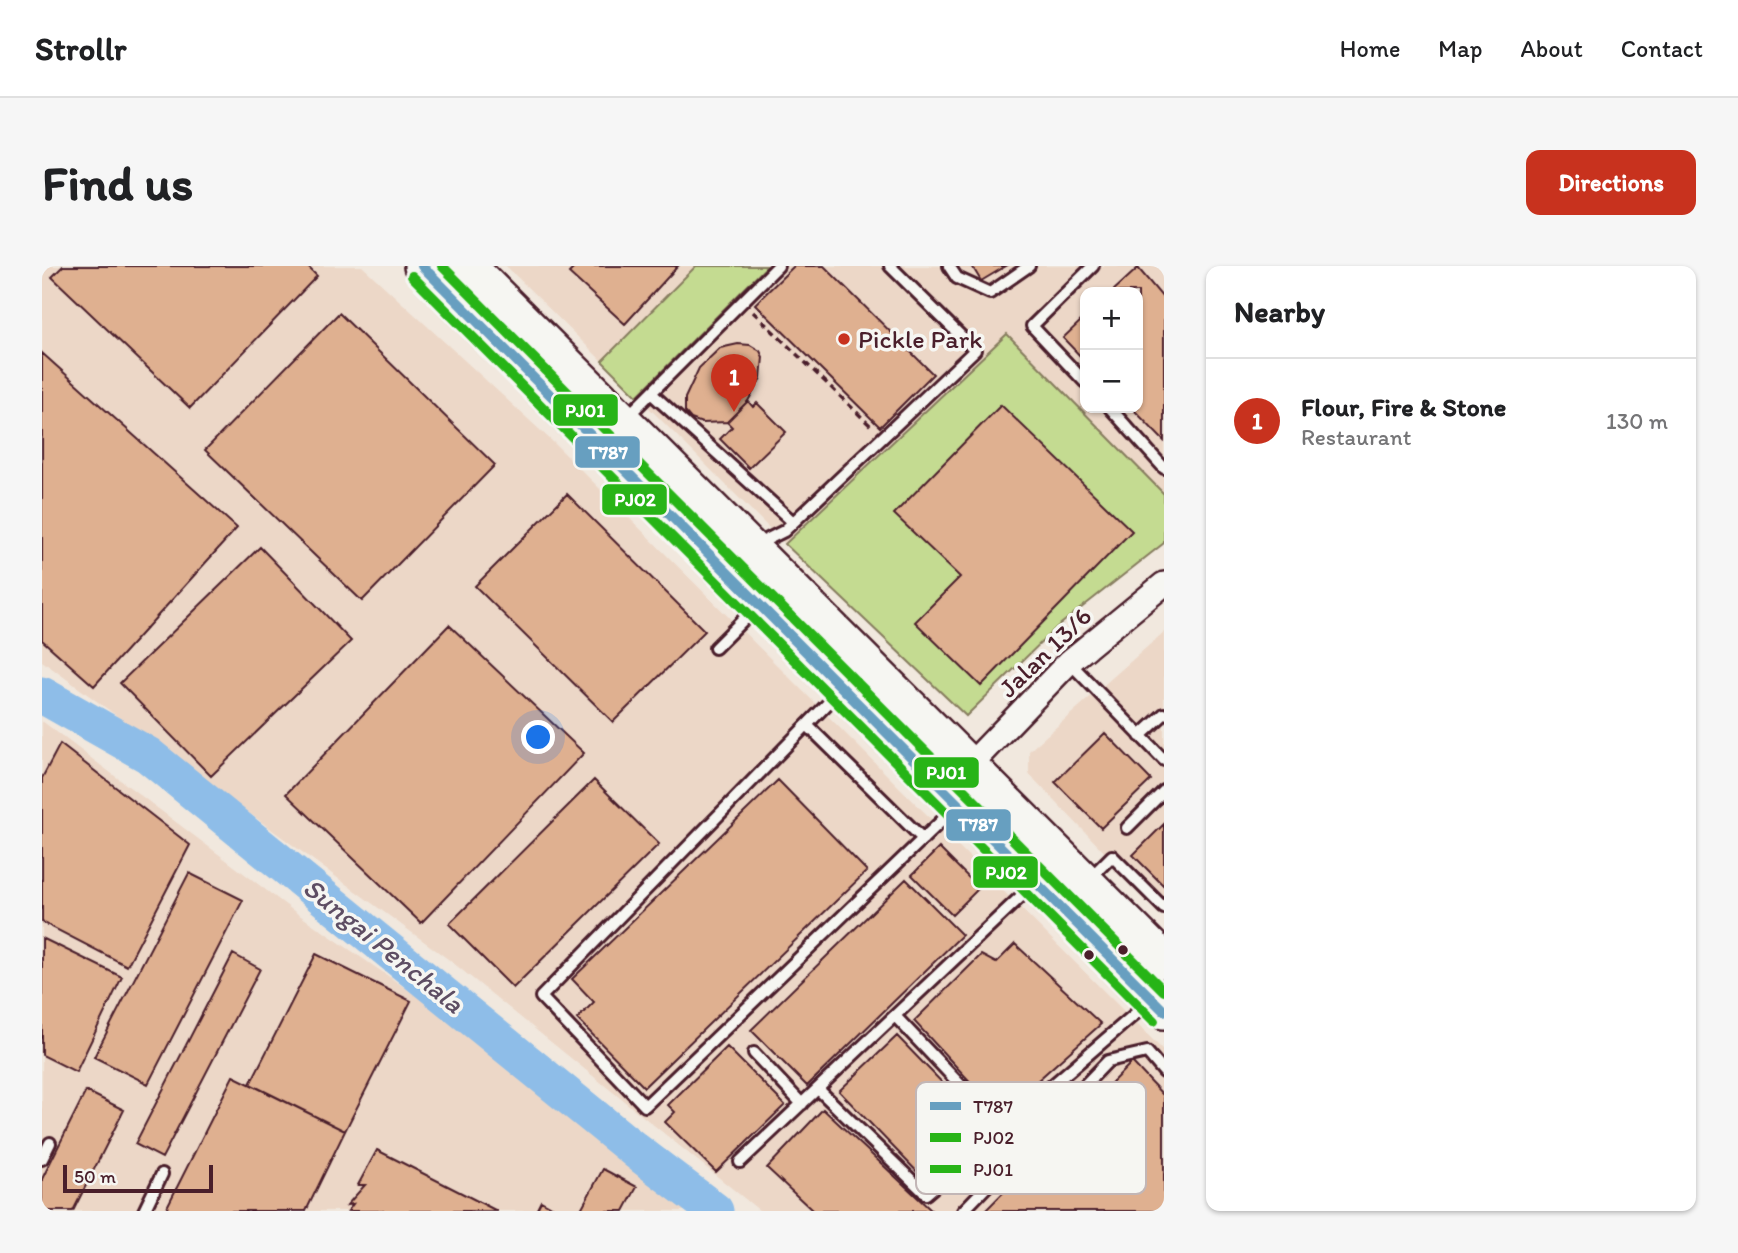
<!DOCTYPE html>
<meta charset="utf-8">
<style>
:root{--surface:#fff;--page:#f6f6f6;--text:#202124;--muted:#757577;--line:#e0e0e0;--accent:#c8321e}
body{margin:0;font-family:Itim,sans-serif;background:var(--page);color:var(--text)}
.controls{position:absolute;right:21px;top:21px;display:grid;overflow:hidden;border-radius:14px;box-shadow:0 2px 5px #0004}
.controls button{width:63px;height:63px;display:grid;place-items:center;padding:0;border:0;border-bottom:2px solid var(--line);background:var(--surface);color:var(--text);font:35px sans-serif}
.scale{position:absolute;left:21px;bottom:18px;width:150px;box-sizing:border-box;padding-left:7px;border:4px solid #4a1f2b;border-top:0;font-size:19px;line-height:24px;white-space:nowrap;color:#4a1f2b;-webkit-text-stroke:5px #f6f6f2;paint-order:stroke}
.you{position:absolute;left:497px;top:472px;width:24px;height:24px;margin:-18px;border:5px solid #fff;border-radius:50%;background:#1a73e8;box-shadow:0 0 0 10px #1a73e833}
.badge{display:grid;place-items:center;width:46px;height:46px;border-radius:50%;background:var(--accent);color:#fff;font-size:23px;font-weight:700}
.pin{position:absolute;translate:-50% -58px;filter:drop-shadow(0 2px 4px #0008)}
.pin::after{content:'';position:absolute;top:37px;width:24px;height:21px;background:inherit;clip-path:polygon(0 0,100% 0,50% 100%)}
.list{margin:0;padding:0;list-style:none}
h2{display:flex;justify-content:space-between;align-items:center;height:91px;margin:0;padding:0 28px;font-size:30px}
h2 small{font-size:23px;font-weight:400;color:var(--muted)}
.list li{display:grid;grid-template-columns:46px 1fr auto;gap:21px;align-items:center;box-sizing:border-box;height:126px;padding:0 28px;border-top:2px solid var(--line)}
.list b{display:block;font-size:26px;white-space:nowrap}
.list p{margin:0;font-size:23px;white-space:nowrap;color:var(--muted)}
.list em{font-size:23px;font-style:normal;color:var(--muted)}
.map{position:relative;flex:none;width:1122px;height:945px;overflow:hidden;border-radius:14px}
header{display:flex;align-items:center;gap:42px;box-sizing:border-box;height:98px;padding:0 35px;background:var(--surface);border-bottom:2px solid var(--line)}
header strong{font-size:33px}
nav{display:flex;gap:38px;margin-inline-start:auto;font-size:24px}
.intro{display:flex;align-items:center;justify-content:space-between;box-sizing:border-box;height:168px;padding:0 42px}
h1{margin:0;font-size:49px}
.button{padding:18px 32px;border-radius:14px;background:var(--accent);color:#fff;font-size:24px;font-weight:700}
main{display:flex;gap:42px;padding:0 42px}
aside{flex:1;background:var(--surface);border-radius:14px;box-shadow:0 2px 5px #0004}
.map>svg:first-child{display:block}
</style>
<header>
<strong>Strollr</strong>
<nav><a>Home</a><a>Map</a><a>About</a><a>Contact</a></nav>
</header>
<div class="intro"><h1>Find us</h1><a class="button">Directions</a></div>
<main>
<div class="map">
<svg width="1122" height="945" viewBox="0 0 1122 945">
<rect width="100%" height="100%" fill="#f1e8de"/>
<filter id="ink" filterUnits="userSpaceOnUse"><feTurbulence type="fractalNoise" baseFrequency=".0143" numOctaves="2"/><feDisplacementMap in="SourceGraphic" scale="14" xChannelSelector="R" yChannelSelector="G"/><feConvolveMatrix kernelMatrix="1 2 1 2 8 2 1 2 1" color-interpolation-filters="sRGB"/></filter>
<g filter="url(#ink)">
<path fill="#ecd7c7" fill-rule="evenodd" d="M0 0H320L511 176 1122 785V945H718L410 696 0 395Z
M464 0H654L560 95Z
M725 0H1122V228L965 68 743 278 595 130ZM1043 26H1096V142H1043Z
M1122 366V648L987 508V485Z
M0 455 253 646 384 736 656 945H0Z"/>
<path fill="#c4db91" stroke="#877d5e" stroke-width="2" d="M654 0H725L595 130 560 95Z
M965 68 1122 228V277L1015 361 924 450 743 278Z"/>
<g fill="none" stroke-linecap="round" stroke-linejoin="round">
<path stroke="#8ebde8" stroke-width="37" d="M0 429 106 489 594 885 673 945"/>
</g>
<path fill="#dfb090" stroke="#4a1f2b" stroke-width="2" d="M21 0H265L275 10 148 142 10 11Z
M534 0H636L583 58 527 7Z
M752 0H782L891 108 838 161 713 38Z
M930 0H964L939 15Z
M1096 2 1122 33V175L1090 142H1096V26H1070Z
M297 47 453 199 320 335 163 184Z
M1043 51V95L1021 72Z
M696 78 708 79 718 85 721 91 719 112 706 135 685 156 660 157 649 153 643 146V132L657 102 678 82Z
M0 87 195 262 52 420 0 374Z
M706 135 711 141 715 137 744 166 707 202 678 173 690 161 685 156Z
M959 139 1090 265 939 420 873 356 918 311 852 248Z
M525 228 663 365 571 456 433 320Z
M218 281 309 375 169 510 78 417Z
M407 359 542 487 379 657 244 528Z
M1063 467 1109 514 1059 562 1013 516Z
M18 478 148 579 85 700 0 656V512Z
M552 514 617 578 471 722 407 658Z
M736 514 825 605 602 821 535 753 552 736 530 713Z
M1122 558V620L1091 589Z
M897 582 937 622 910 649 870 609Z
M147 607 201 634 106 818 52 791Z
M864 613 920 669 765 820 709 764Z
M0 672 80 711 34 806 0 789Z
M973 678 1059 758 958 848 872 755 939 689 954 697Z
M191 688 218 703 120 892 93 878Z
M274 688 369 735 303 865 208 818Z
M855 770 945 863 887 918 797 825Z
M685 781 743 839 674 906 623 856 633 846 626 839Z
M1090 796 1122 830V945H943Z
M191 810 303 865 264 945H123Z
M44 825 82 844 31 945H0V913Z
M781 843 890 945H771L725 902Z
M335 884 455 945H306L311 938 305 939 323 919H316Z
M561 903 595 921 582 945H538Z
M499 935 517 945H494Z"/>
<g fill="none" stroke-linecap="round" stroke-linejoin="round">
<g stroke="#4a1f2b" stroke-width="16">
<path id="lane" d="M907 0 915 12 948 27 987 0
M1043 116 990 60 1051 0
M609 127 751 256
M1068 142 1122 202
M585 151 736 0
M714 279 742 265 933 84 848 0
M673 382 713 342
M1027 396 1122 494
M798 425 499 731 603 840 914 541
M766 460 881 573
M1098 470 1122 448
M1085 562 1122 525
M1048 612 1070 590 1122 642
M853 750 960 863
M712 787 760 838
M776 823 884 928 1107 736
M0 893 8 877
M698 896 991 619
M102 945 120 908
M921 945 1066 795 1105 786 1122 806"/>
</g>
<g stroke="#4a1f2b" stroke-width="28">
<path id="street" d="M927 500 1027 396 1122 318"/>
</g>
<g stroke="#4a1f2b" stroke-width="40">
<path id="primary" d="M380 0 1122 745
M426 0 1122 694"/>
</g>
<path stroke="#4a1f2b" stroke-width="3.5" stroke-dasharray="7 5" stroke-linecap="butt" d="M711 46 831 162"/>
<use href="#lane" stroke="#f6f6f2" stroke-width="10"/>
<use href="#street" stroke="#f6f6f2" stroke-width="23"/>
<use href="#primary" stroke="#f6f6f2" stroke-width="35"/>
<g stroke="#f6f6f2" stroke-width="16">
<path id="bus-1" d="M380 0 1122 745"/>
</g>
<g stroke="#f6f6f2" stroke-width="16">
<path id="bus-2" d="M370 10 1112 755"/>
</g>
<g stroke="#f6f6f2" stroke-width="16">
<path id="bus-3" d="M400 0 1122 725"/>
</g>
<use href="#bus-1" stroke="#679fc0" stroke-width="10"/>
<use href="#bus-2" stroke="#28b417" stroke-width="10"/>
<use href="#bus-3" stroke="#28b417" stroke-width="10"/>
</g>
</g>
<circle fill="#c8321e" stroke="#f6f6f2" stroke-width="2.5" cx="802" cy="73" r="7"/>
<g fill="#4a1f2b" stroke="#f6f6f2" stroke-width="2.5">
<circle cx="1081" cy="684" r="6"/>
<circle cx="1047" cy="689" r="6"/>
</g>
<g text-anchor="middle" stroke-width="7" stroke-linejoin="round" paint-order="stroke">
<g font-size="26" fill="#4a1f2b" stroke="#f6f6f2" text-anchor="start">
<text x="816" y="82">Pickle Park</text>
</g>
<g font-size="26" fill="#4a1f2b" stroke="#f6f6f2">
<text transform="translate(1003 386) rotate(-44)" y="9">Jalan 13/6</text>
</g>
<g font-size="28" font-style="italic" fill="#5e4e64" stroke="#f6f6f2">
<text transform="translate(342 679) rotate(39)" y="10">Sungai Penchala</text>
</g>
</g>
<rect x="874" y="816" width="230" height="112" rx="10" fill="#f6f6f2" stroke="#c2b6b6" stroke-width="2"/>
<rect x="888" y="836" width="31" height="8" fill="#679fc0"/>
<rect x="888" y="867" width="31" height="9" fill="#28b417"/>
<rect x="888" y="899" width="31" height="8" fill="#28b417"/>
<g font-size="19" fill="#4a1f2b">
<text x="931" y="847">T787</text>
<text x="931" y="878">PJ02</text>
<text x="931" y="910">PJ01</text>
</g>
<g stroke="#f6f6f2" stroke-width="2.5">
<rect x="510" y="127" width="67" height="34" rx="7" fill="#28b417"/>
<rect x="532" y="169" width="67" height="34" rx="7" fill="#679fc0"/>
<rect x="559" y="217" width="67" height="33" rx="7" fill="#28b417"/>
<rect x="871" y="490" width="67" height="33" rx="7" fill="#28b417"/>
<rect x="903" y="542" width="67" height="34" rx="7" fill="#679fc0"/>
<rect x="930" y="589" width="67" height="34" rx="7" fill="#28b417"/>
</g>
<g font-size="19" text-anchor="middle" font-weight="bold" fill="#fff">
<text x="543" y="151">PJ01</text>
<text x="566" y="193">T787</text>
<text x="593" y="240">PJ02</text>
<text x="904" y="513">PJ01</text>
<text x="936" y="565">T787</text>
<text x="964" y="613">PJ02</text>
</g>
</svg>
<div class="controls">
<button>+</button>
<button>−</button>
</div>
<div class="scale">50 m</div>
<div class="you"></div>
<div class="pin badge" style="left:692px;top:146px">1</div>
</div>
<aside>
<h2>Nearby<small></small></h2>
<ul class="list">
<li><span class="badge">1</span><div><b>Flour, Fire &amp; Stone</b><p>Restaurant</p></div><em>130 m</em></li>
</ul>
</aside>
</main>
